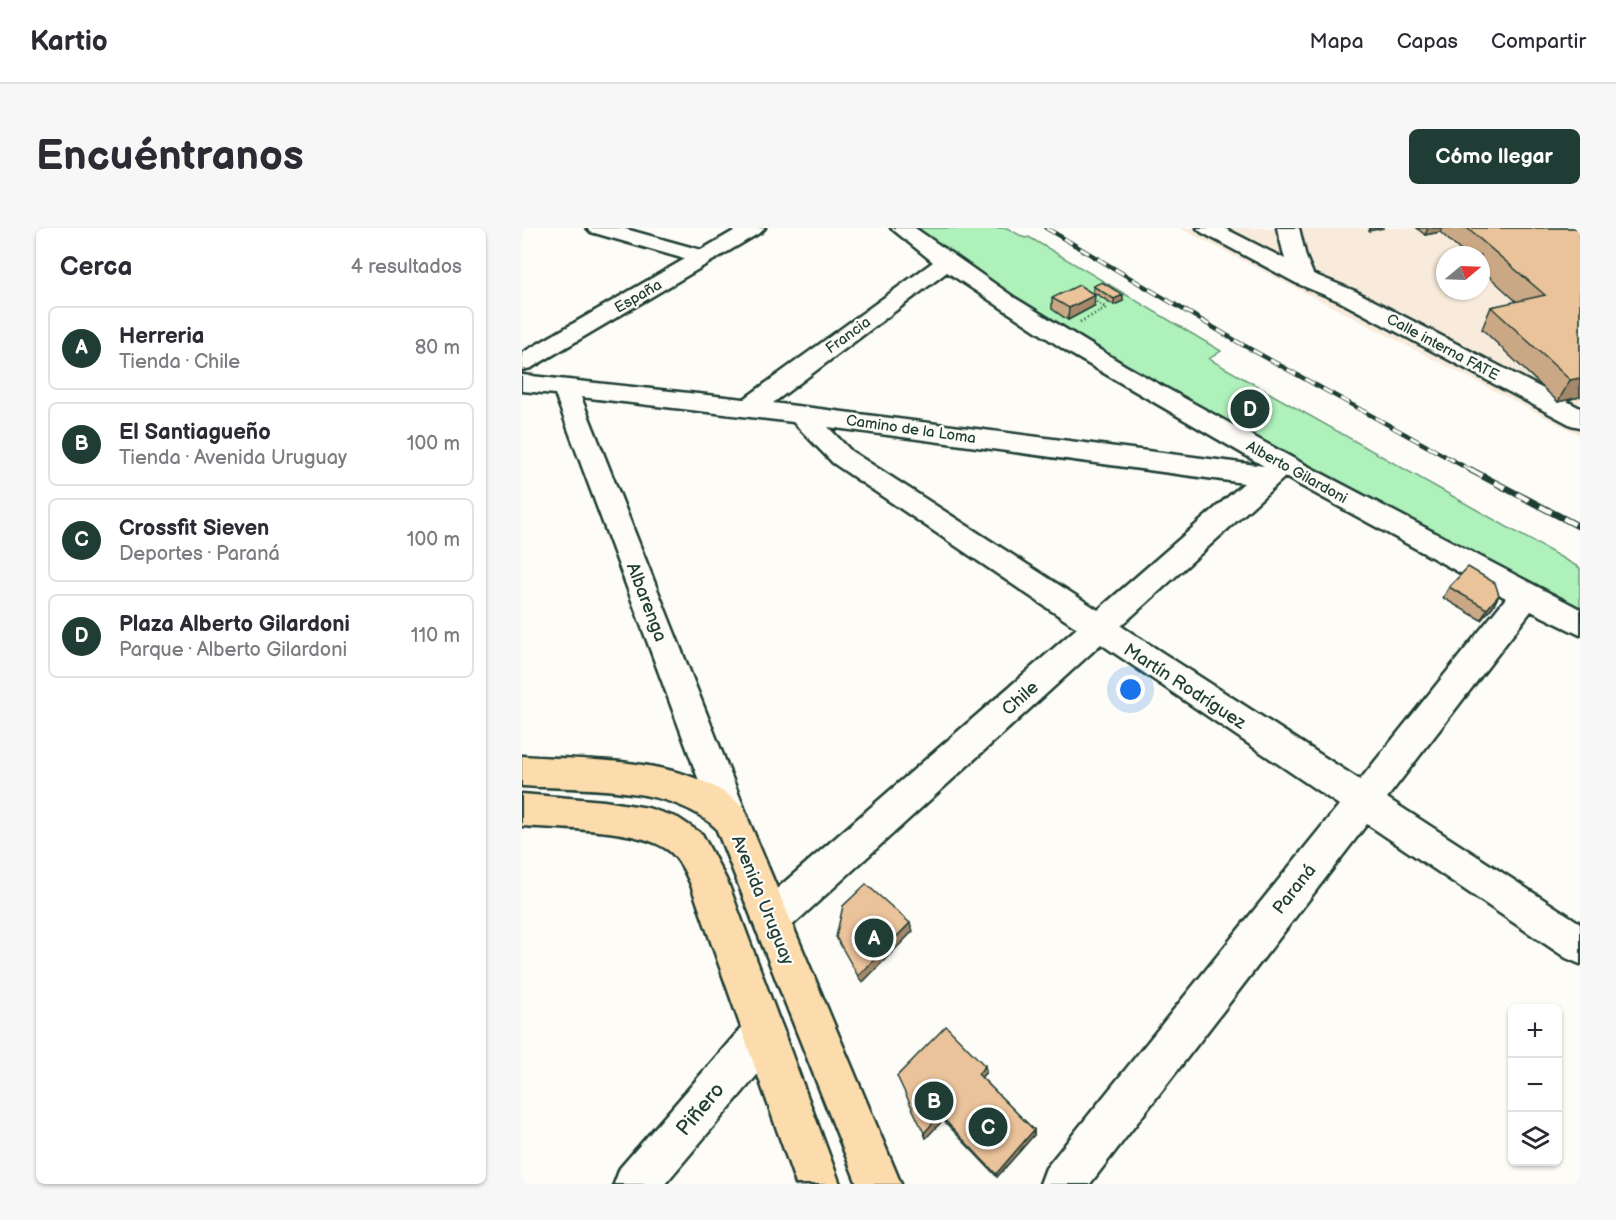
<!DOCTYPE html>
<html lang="es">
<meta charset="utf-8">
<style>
:root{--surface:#fff;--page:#f7f7f7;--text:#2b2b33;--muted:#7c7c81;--line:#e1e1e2;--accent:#1f3d34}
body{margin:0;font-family:"Balsamiq Sans",sans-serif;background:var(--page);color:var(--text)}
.controls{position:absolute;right:18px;bottom:18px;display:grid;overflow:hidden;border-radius:9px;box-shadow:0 2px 4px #0004}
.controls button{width:54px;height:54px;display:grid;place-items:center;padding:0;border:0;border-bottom:2px solid var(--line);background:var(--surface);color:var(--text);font:30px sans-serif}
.compass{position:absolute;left:914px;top:18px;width:54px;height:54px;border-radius:50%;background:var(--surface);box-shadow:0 2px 4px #0004;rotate:71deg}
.you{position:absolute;left:609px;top:462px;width:21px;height:21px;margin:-15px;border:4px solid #fff;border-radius:50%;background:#1a73e8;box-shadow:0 0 0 9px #1a73e833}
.badge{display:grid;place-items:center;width:39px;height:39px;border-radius:50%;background:var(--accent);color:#fff;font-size:20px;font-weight:700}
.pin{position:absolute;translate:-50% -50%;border:3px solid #fff;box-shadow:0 2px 6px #0006}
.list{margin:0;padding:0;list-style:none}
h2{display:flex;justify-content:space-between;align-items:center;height:78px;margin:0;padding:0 24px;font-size:26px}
h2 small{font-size:20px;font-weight:400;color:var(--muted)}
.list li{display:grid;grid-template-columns:39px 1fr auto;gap:18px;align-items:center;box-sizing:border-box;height:84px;margin:0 12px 12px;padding:0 12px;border:2px solid var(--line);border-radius:9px}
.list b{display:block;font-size:22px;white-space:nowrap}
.list p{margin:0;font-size:20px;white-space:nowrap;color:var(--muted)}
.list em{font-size:20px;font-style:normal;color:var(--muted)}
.icon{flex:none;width:33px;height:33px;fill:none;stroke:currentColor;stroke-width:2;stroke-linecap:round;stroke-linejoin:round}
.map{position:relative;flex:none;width:1058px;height:956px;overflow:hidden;border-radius:9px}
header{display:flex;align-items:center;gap:36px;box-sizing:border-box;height:84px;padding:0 30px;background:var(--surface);border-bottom:2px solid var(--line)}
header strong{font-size:28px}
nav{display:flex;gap:33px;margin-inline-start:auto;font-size:21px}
.intro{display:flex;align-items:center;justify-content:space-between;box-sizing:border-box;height:144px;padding:0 36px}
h1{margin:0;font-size:42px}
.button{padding:15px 27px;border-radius:9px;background:var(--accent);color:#fff;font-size:21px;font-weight:700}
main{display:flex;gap:36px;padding:0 36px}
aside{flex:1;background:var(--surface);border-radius:9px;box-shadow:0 2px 4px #0004}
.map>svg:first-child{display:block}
</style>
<header>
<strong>Kartio</strong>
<nav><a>Mapa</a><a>Capas</a><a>Compartir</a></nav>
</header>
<div class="intro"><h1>Encuéntranos</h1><a class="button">Cómo llegar</a></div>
<main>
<aside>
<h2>Cerca<small>4 resultados</small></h2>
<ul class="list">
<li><span class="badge">A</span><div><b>Herreria</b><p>Tienda · Chile</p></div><em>80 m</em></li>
<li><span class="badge">B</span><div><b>El Santiagueño</b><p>Tienda · Avenida Uruguay</p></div><em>100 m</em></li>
<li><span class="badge">C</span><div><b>Crossfit Sieven</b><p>Deportes · Paraná</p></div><em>100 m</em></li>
<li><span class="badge">D</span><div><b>Plaza Alberto Gilardoni</b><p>Parque · Alberto Gilardoni</p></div><em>110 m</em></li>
</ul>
</aside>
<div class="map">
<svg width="1058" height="956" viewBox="0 0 1058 956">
<rect width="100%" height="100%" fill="#fdfcf7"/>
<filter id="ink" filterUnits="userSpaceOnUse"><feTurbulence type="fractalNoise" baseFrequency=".0167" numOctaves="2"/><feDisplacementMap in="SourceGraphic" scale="12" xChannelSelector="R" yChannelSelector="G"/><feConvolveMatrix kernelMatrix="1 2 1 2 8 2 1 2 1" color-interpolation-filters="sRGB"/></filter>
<g filter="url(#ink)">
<path fill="#f8ebdb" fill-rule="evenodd" d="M658 0H1058V207ZM923 27H959V63H923Z"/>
<path fill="#aff1ba" stroke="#679777" stroke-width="1.5" d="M394 0H485L503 10 507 9 699 123 687 131 1058 340V388L766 232 572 119 430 28Z"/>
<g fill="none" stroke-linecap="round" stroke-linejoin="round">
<g stroke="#1f3d34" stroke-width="5">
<path id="minor" d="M65 0H100L179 22 217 0H243L239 4 9 140 0 142V125L163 31 69 4Z
M369 0H393L493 70 604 138 776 233 1058 381V407L1009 383 865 570 1058 695V736L1044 730 845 596 568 956H518L524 940 817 577 579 416 263 704 249 709 235 704 230 691 235 678 555 400 311 235 271 194 59 169 226 590 221 601 208 606 195 601 33 166 0 163V147L222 171 411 34ZM425 44 549 126 742 238 251 175ZM306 199 722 255 576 382 329 223ZM763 249 984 370 838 552 599 398Z
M675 0H702L763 31 755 0H777L784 29 791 46 833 63 1058 180V199L1049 197 817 73 774 55 679 4Z
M242 785 257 791 263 806 257 821 143 956H92L98 940 227 791Z"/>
</g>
<g stroke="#1f3d34" stroke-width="5">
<path id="major" d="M0 528C69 533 167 528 221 579L379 956H335L194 600C149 556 60 562 0 558Z
M0 566 82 573 126 580 156 590 180 606 206 655 318 956H274L169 657C163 644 157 630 146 622 116 600 38 601 0 598Z"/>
</g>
<path stroke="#1f3d34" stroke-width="3" stroke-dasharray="1 3" stroke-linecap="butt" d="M558 94 584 80 570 71"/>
<use href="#minor" fill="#fdfcf7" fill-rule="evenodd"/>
<use href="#major" fill="#fcdcac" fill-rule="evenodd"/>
<g stroke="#1f3d34" stroke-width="4.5">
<path id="rail-far1" d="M524 0 721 117 952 244"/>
</g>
<g stroke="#1f3d34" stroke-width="7">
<path id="rail" d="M949 242 1058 299"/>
</g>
<use href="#rail-far1" stroke="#fdfcf7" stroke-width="3" stroke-dasharray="10" stroke-linecap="butt"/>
<use href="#rail" stroke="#fdfcf7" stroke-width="4.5" stroke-dasharray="13" stroke-linecap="butt"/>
</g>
<path fill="#caa885" stroke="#1f3d34" stroke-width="1.5" d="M895 0H1058V169L1036 174 960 101 969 79 995 74 959 41V27H943L918 4 903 7Z
M571 58 601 73 592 77 571 64Z
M530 70 572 78 546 92 530 81Z
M927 359 977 367 971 378 959 392 921 370Z
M463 838 464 844 459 849 512 902V907L475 949 421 892 404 910 402 905Z"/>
<path fill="#a4886c" stroke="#1f3d34" stroke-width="1.5" d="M848 0H862L847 3Z
M906 0H920L918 4 903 7Z
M573 67 572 78 546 92 547 80Z
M601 67V73L592 77V71Z
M1058 150V169L1036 174 1048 152Z
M977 367 971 378 959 392 965 381Z
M388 695 391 703 340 755 336 748Z
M463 838 464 844 457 852 456 846Z
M418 887 421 892 404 910 402 905Z
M512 902V907L475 949 474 946Z"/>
<path fill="#ebc39b" stroke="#1f3d34" stroke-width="1.5" d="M945 0H1058V150L1048 152 969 79 1023 67Z
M580 54 601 67 592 71 571 58Z
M557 57 573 67 547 80 530 70Z
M946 339 973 355 977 367 965 381 927 359Z
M344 656 388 695 336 748 314 709 321 678Z
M424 798 463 838 456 846 512 902 474 946 418 887 402 905 375 848Z"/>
</g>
<g text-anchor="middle" stroke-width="4.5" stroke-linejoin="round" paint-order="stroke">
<g font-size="15" fill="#1f3d34" stroke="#fdfcf7">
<text transform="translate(116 68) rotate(-30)" y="5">España</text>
<text transform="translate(326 107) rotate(-36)" y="5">Francia</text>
<text transform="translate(921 119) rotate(28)" y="5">Calle interna FATE</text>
<text transform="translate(389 201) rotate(8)" y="5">Camino de la Loma</text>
<text transform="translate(775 244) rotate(29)" y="5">Alberto Gilardoni</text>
</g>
<g font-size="18" fill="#1f3d34" stroke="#fdfcf7">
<text transform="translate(125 374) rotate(69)" y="6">Albarenga</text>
<text transform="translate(663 458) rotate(33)" y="6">Martín Rodríguez</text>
<text transform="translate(498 470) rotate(-42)" y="6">Chile</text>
<text transform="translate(772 661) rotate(-52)" y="6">Paraná</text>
<text transform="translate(241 672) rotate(68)" y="6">Avenida Uruguay</text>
</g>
<g font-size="21" fill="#1f3d34" stroke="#fdfcf7">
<text transform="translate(178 881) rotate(-50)" y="7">Piñero</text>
</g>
</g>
</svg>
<div class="controls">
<button>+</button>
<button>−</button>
<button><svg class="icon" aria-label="layers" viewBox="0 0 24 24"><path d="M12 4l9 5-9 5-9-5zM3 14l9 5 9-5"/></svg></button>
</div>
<svg class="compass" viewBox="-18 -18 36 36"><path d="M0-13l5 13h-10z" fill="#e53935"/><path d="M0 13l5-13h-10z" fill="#7c7c81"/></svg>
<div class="you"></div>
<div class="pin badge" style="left:352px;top:710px">A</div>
<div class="pin badge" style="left:412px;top:873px">B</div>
<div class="pin badge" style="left:466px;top:899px">C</div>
<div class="pin badge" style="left:728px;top:181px">D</div>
</div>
</main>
